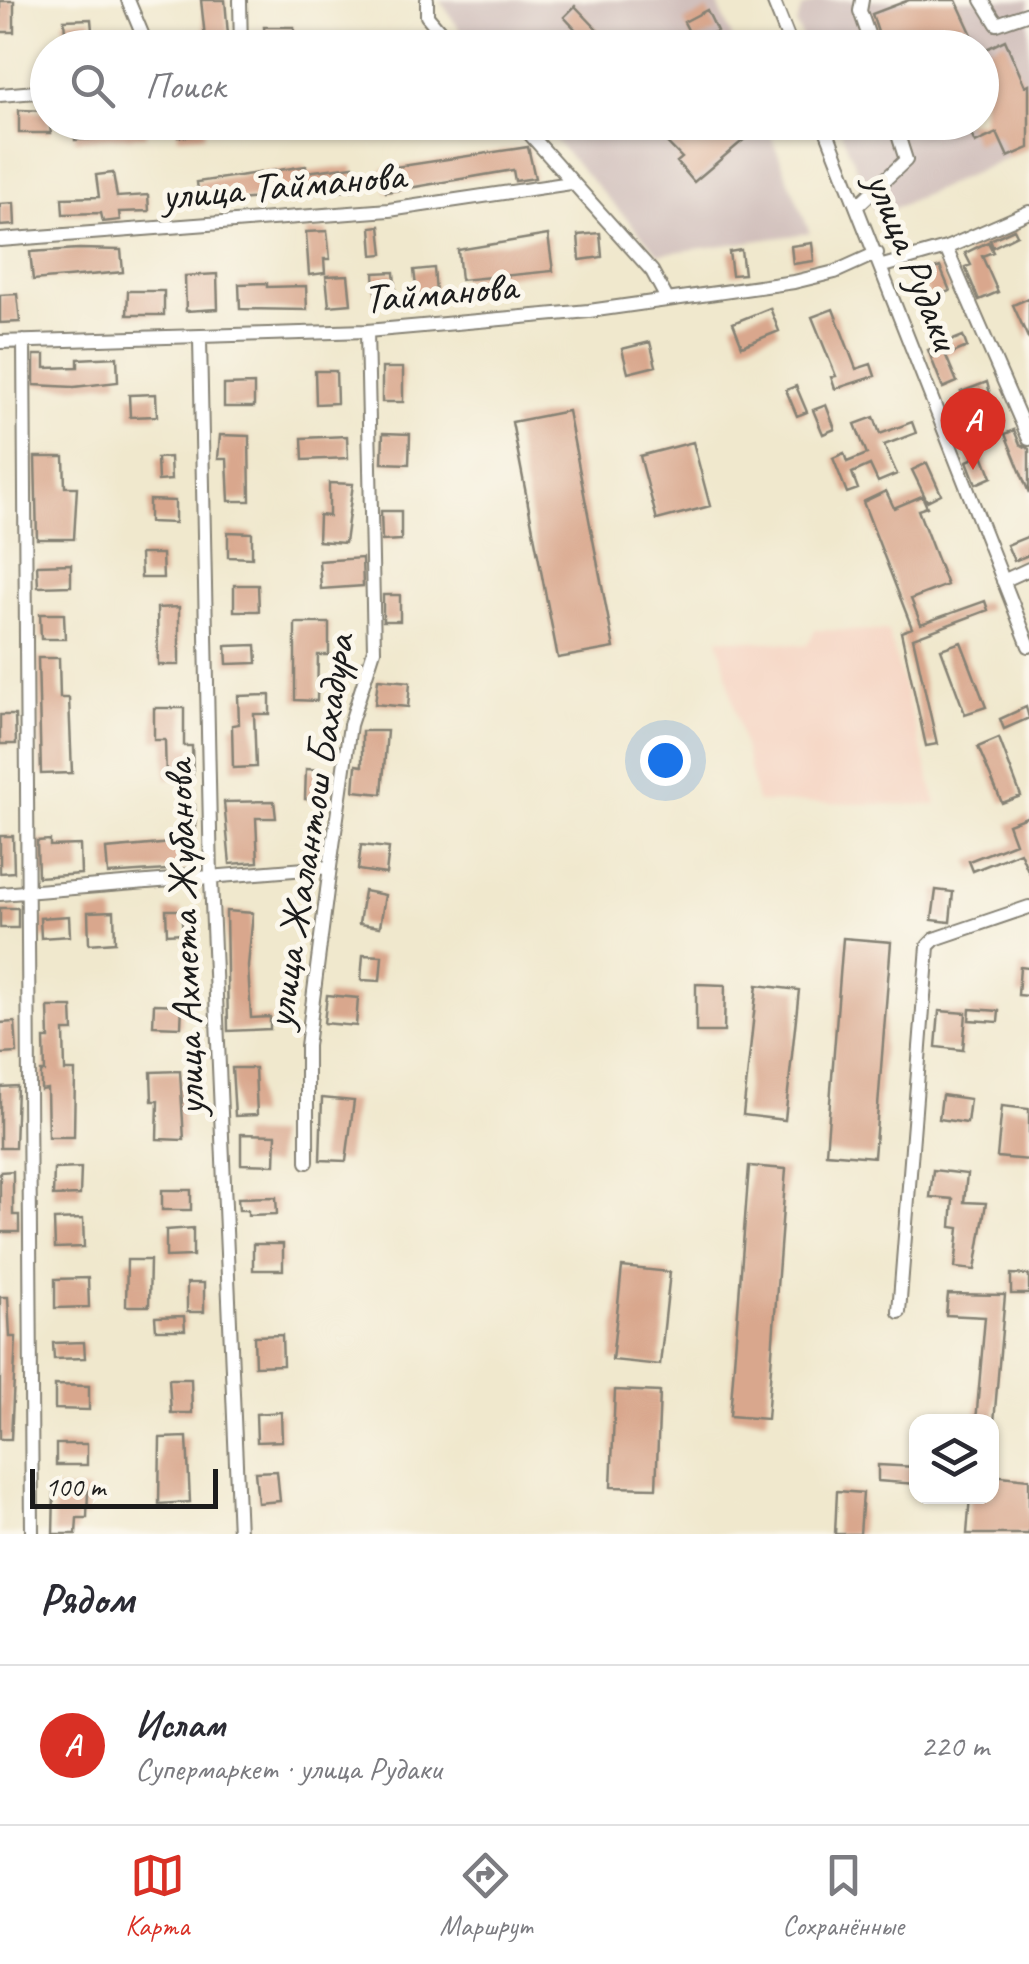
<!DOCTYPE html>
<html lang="ru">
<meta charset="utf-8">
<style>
:root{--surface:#fff;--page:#f7f7f7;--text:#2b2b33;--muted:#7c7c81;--line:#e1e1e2;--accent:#d93025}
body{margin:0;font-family:Caveat,sans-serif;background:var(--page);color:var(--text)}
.controls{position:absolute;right:30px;bottom:30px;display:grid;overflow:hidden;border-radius:20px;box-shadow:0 2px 8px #0004}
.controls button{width:90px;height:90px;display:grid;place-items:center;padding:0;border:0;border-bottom:2px solid var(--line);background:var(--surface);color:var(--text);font:50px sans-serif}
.scale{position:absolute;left:30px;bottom:25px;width:188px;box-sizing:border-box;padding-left:10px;border:5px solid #1c1c1c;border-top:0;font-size:28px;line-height:35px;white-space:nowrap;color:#1c1c1c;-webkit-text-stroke:8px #fbf7ec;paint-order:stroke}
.you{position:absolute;left:665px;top:760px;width:35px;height:35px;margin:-25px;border:8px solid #fff;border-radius:50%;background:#1a73e8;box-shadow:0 0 0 15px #1a73e833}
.badge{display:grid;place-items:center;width:65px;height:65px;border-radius:50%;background:var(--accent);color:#fff;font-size:32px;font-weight:700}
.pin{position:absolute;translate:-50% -82px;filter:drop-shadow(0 2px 5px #0008)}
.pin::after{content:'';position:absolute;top:52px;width:35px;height:30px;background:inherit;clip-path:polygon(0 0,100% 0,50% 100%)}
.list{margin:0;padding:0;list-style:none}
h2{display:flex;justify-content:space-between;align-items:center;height:130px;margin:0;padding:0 40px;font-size:42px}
h2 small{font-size:32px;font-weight:400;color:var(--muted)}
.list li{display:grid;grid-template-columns:65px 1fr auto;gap:30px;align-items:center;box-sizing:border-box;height:160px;padding:0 40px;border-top:2px solid var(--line)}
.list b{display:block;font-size:38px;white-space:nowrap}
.list p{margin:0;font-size:32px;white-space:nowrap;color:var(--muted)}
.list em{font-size:32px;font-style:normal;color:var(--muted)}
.icon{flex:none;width:55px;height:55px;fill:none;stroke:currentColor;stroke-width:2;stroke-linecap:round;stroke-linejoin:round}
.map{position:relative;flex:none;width:1029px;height:1534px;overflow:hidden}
.search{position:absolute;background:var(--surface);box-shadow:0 2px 8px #0004;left:30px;right:30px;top:30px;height:110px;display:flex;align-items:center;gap:25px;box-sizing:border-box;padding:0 35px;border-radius:55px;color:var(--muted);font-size:38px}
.sheet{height:290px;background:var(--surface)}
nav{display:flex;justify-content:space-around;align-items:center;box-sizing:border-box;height:140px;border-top:2px solid var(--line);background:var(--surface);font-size:28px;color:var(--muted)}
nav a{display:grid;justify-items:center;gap:5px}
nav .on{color:var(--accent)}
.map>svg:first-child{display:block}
</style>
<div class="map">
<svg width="1029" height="1534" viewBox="0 0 1029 1534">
<rect width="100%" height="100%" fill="#fbf7ec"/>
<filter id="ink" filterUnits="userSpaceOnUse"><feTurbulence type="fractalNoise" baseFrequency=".01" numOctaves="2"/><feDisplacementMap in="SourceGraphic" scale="20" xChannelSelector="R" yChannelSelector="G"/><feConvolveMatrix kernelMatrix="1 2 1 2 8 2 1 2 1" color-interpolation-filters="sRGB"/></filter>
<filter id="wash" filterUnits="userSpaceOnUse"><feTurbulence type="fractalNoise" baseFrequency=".0048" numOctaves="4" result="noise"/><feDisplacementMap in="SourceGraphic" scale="40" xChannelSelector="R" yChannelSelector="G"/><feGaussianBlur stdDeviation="2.25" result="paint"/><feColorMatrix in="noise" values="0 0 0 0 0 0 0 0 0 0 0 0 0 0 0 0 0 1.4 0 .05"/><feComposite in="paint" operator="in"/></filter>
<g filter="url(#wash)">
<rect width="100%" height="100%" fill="#f0e8cd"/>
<path fill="#f5d3c1" d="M815 630 888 631 937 805 757 802 718 638 807 645Z"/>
<path fill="#d1c0bc" d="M440 0H716L736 47H471Z
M820 0H1029V148L877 216 837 123 982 122V48L806 47 796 24 802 8Z
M539 123H766L810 233 659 254Z"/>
<g id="blocks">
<path fill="#d9a78d" d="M201 0H225L229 46 206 47Z
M909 0H956L978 48H883L872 14Z
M0 1H14V32H0Z
M575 6 615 48H593L564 17Z
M707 10 717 31 694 42 684 22Z
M91 19 93 43 66 44 64 20Z
M264 27H294L295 48H265Z
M1005 40 1025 86 1029 84V148L1008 157 997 133 975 143 966 122H982V51Z
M19 110 48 111 51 133H19Z
M145 122 146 136 75 140 74 123Z
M177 122H204L205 135 178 137Z
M647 122H736L747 137 694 182 677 162 682 158Z
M528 147 535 178 515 181 513 170 386 192 382 169Z
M306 166V172L353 166 355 190 225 201V205L200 207 197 182Z
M113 173 117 197 148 195 149 211 119 212 120 220 103 222 101 213 63 214 62 198 99 197 96 175Z
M14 203 15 225 0 226V204Z
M380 226 383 254 373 255 371 227Z
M1014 229 1017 235 993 247 990 240Z
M327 231 330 259H324L325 273 309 275 306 232Z
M600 233 602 257 580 260 578 235Z
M548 235 553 271 461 280 458 250Z
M988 242 993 252 982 256 998 292 979 300 965 267 971 265 965 253Z
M812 243 814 261 793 264 791 246Z
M79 249 121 250 123 272 33 280 30 252Z
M741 250 744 274 732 275 729 252Z
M940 267 950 291 929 298 920 274Z
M434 268 436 293 417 295 414 270Z
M394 272 396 302 376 303 374 273Z
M217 274 218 309 186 311 185 276Z
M348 275 351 304 329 306 326 276Z
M267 283V287L306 286 307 310 240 309 239 284Z
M128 291H164V315H127Z
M17 294 20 322 0 323V295Z
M1029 298V340L1013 305Z
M770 308 779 331 742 346 733 323Z
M833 309 856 369 871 364 875 376 835 389 831 377 836 376 812 317Z
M963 336 967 347 946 356 957 382 943 388 928 350Z
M650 342 656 366 628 373 622 349Z
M34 355H45V368L78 367V359L117 357 118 382 74 387 34 385Z
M382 368H403V402H382Z
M315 371H336L337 403 316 404Z
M987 382 1001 437 979 445 992 477 976 484 967 461 974 458 965 433 957 436 949 416 967 408 961 392Z
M254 384V407H224V385Z
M796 386 807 412 797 416 786 390Z
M156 394 157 416 130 417 129 395Z
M826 405 835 429 823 434 813 410Z
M568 411 614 648 558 658 512 422Z
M874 417 880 434 912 422 916 433 884 445 897 474 878 482 870 465 852 473 858 489 847 493 833 458 844 453 847 462 867 454 855 424Z
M1014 430 1020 444 1029 449V493L1005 434Z
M383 433 410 434 409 464 382 463Z
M220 435 249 436 250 501H229L227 459H218Z
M347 436 348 458 303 460 302 438Z
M693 442 710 506 657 520 640 456Z
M35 457H64L65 487H77L74 539H37Z
M170 457 171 480 158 481 157 458Z
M927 463 941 494 927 501 912 470Z
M329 483 353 484 345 543 318 541 319 515 329 516Z
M886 491 894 508 922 496 927 507 918 510 947 585 911 599 921 624 985 601 988 610 913 638 937 744 926 746 901 632 912 628 863 502Z
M149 500 175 501V523L149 522Z
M381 511H401V540L382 541Z
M228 532 252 533V558L228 557Z
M1029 536V555L1014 561 1007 545Z
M140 554H162L163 578H141Z
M362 558 363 586 321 589 319 561Z
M71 564V586L38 587 37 565Z
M234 585H258L259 611H234Z
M383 595H400V621H383Z
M179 607V665H158L157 608Z
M40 614H64L65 639H41Z
M295 623H329V655H318L317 701 295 700Z
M961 642 986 707 965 714 941 649Z
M256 645 257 663 227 664 226 646Z
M38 658H59L60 698H69L72 773 41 774Z
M378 679 410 682 408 707 375 704Z
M270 695V714H254L256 767 233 768 232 725 239 724 238 696Z
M1026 707 1029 718 1004 729 1000 719Z
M154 708H184V746H192L193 779H166L165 740H154Z
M0 715H15L16 744H0Z
M362 731H387L382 794 354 791 356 765 362 766Z
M999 738 1021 796 1002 803 978 747Z
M306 769 324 770 322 800 305 799Z
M274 801 276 818H256L258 862 230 864 224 802Z
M195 805 196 868 108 874 106 849 183 842V806Z
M1029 816V873L1020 852 973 871 969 861 1015 843 1008 824Z
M0 836H13L14 872 0 873Z
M50 840V846L80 845 81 874 38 877 37 841Z
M361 845 389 848 386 874 358 870Z
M936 890 953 892 950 922 932 920Z
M364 891 385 895 380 927 359 924Z
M0 908H18V928H0Z
M166 910H181L183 933 167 934Z
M114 911 115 942 89 944 88 912Z
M226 911 253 913 248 966 251 1018 270 1017V1029L228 1031Z
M69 916 70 936 41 938 40 918Z
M843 938 891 942 874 1157 826 1153Z
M363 955 382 956 380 981 361 980Z
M1020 967 1029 968V996L1018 995Z
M696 984 725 985 724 1032H696Z
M757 985 799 990 785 1120 743 1115Z
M327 995 358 998 356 1026 324 1023Z
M154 1004 182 1005 181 1027 153 1026Z
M48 1007H72L73 1031H64L65 1071H75L74 1137H48L47 1089 41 1090V1072H45L44 1039H49Z
M970 1009 999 1011 998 1022 969 1020Z
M939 1011 966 1013 963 1050 936 1047Z
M15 1022 17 1053 0 1054V1023Z
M232 1068H255L257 1115 235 1116Z
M180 1071 184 1140 157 1139 158 1101H152L151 1072Z
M17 1086 15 1148H0V1087Z
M942 1095 970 1099 967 1123 939 1119Z
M322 1098 354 1101 346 1161 320 1160Z
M1002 1106 1029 1109V1160L997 1157Z
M241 1134 276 1135 275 1165 241 1164Z
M749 1166 786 1169 767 1419 730 1416Z
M81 1168 80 1195 53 1196 54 1169Z
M933 1170 967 1174 964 1202 986 1203 975 1270 955 1268 959 1228 951 1227 953 1199 930 1197Z
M13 1171V1215H19V1232H0V1172Z
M162 1190H191V1210H162Z
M276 1197 277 1214 248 1215V1210H239L238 1198Z
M83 1219 84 1247 55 1248 54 1220Z
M193 1228V1256L166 1257V1230Z
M253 1244H283V1270H253Z
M127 1260H150L149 1306H126Z
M622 1267 670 1272 660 1365 612 1360Z
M1011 1274 1029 1275V1294H1011Z
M88 1278 89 1307 55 1308V1279Z
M187 1283H204V1312H187Z
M948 1294 1005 1295 994 1422H976L985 1317 946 1315Z
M0 1297H8L10 1337H16L11 1439H0Z
M184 1316 185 1330H156L155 1317Z
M282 1335 283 1365 255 1366 254 1336Z
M84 1342 85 1358 54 1359 53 1343Z
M169 1379H191L192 1413H171Z
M55 1385 89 1386V1410L55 1409Z
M615 1390 660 1392 656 1488 611 1487Z
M281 1412 282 1441 257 1442 256 1414Z
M187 1437 190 1502 159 1504 160 1438Z
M56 1444H87V1465H56Z
M878 1465 916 1467V1484L878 1481Z
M277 1471 280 1501 258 1503 255 1472Z
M992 1475 1029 1479V1534H967L970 1496H992Z
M54 1490H88L87 1518H77L76 1534H53Z
M837 1491 863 1493 860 1534H835Z"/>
</g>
</g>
<g filter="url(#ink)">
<use href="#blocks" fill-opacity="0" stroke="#868274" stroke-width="2.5"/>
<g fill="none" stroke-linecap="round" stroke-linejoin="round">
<g stroke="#868274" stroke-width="16">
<path id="street" d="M128 0 148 48
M240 0 241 48
M427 0V16L454 48
M773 0 792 48
M862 0 860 11 873 48
M982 0 997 24 1029 13
M0 95 48 91
M519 122 652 271 666 297
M823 122 1029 646
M858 205 906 160 894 122
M0 240 389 210 571 183
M946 248 1029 439
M883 266 946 248 1029 212
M200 339 211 879 239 1534
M24 341 32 1534
M0 342 367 331 589 311 794 282 835 272 877 253
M1003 581 1029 569
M0 894 330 867
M307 1162V1046L330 867 350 725 374 650 367 331
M899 1312 928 946 935 939 1029 907"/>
</g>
<use href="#street" stroke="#fff" stroke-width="12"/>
</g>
</g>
<g text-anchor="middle" stroke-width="10" stroke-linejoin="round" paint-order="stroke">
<g font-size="42" fill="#1c1c1c" stroke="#fbf7ec">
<text transform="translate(283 184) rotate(-5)" y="15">улица Тайманова</text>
<text transform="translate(914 260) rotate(68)" y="15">улица Рудаки</text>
<text transform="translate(440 291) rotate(-5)" y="15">Тайманова</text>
<text transform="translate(308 831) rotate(-81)" y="15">улица Жалантош Бахадура</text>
<text transform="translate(183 938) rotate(-92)" y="15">улица Ахмета Жубанова</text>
</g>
</g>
</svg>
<div class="controls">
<button><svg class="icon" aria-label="layers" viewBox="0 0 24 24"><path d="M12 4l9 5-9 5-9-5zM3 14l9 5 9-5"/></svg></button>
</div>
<div class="scale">100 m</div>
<div class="you"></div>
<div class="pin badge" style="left:973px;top:470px">A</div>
<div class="search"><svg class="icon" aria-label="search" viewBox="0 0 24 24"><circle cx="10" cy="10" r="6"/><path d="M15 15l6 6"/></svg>Поиск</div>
</div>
<section class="sheet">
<h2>Рядом<small></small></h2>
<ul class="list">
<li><span class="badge">A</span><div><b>Ислам</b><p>Супермаркет · улица Рудаки</p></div><em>220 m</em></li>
</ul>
</section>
<nav>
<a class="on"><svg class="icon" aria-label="map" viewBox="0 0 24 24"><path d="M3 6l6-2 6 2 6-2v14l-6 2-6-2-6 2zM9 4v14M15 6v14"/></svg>Карта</a>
<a><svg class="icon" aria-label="directions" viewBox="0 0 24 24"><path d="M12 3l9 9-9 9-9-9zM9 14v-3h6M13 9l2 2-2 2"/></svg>Маршрут</a>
<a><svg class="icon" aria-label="saved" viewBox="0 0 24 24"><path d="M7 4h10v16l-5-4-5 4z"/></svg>Сохранённые</a>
</nav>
